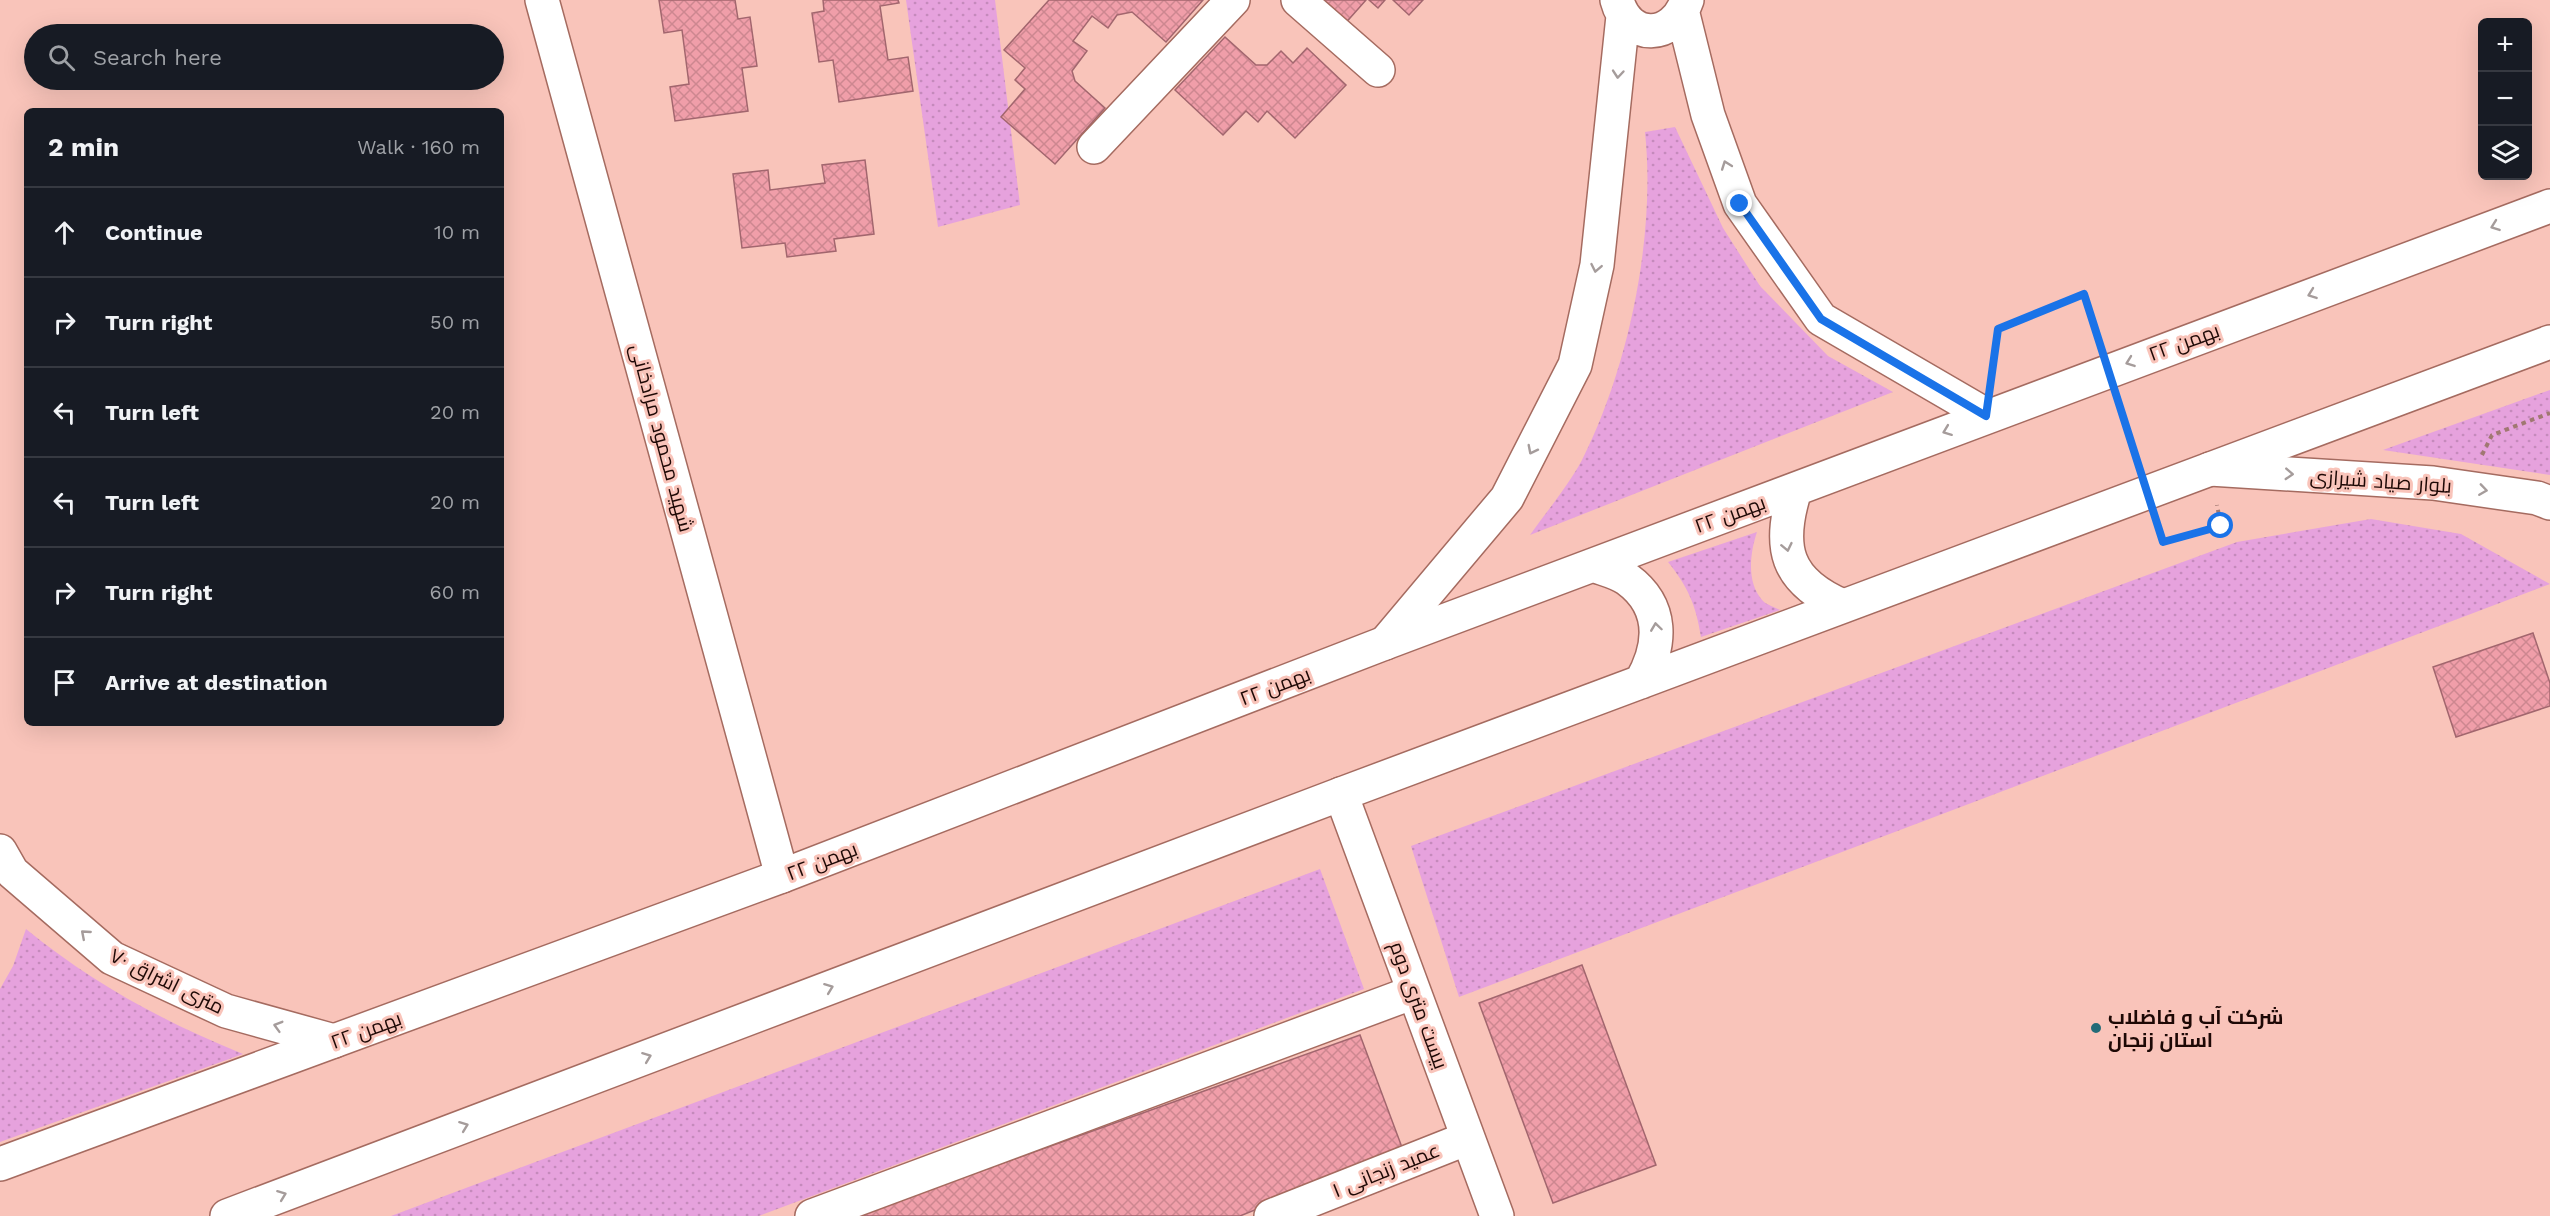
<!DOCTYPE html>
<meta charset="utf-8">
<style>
:root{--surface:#171b24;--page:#20242c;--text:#f1f3f6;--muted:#9ea1a6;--line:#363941}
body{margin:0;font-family:"Work Sans",Cairo,sans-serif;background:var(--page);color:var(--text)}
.controls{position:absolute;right:18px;top:18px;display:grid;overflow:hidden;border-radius:9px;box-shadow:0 6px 24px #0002}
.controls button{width:54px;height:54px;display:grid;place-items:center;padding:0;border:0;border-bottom:2px solid var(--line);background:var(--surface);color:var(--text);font:30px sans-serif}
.stop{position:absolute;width:18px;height:18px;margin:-14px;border:4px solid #1a73e8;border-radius:50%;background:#fff}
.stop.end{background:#1a73e8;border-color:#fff;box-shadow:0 2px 6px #0008}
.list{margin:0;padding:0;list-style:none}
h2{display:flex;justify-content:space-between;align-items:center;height:78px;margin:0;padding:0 24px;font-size:26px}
h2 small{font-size:20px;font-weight:400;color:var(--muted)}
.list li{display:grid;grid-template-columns:39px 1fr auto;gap:18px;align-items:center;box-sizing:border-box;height:90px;padding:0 24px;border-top:2px solid var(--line)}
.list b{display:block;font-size:22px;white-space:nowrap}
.list em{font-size:20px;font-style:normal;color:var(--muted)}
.icon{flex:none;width:33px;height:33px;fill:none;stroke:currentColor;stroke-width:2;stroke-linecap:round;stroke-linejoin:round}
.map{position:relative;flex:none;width:2550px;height:1216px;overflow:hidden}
.search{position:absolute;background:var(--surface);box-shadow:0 6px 24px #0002;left:24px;top:24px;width:480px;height:66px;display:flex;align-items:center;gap:15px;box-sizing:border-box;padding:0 21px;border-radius:33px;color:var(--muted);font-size:22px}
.panel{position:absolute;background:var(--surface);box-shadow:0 6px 24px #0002;left:24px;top:108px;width:480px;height:618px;border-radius:9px}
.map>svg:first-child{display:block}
</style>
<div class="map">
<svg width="2550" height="1216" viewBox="0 0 2550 1216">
<defs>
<pattern id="green-dots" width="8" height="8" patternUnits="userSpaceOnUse" patternTransform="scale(1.5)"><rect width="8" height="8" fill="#e6a2dd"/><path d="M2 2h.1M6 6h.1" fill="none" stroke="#c58abc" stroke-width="1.8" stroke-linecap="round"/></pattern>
<pattern id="building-cross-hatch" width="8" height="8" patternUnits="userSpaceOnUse" patternTransform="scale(1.5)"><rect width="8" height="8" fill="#f09ea9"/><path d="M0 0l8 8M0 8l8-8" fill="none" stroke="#cd8790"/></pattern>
</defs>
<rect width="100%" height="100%" fill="#f9c4ba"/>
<path fill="url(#green-dots)" d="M906 0H995L1020 205 938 227Z
M1675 127 1723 228 1760 286 1828 356 1893 392 1530 535C1547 511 1568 486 1582 460 1629 367 1656 235 1645 132Z
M2550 390V475L2383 450Z
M2371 519 2461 534 2550 584 1459 997 1411 846 2237 542Z
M1757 532C1750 553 1746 583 1763 601 1767 605 1775 607 1780 610L1701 637C1696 605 1688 587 1668 562Z
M1320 869 1364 989 759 1216H391Z
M26 929C92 983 164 1022 243 1054L0 1142V989L13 966Z"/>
<path fill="url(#building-cross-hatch)" stroke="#a2666e" stroke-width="1.5" d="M659 0H735L738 19 750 17 757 66 742 68 748 111 675 121 670 87 689 84 682 30 664 33Z
M823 0H898L899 3 880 6 888 60 908 57 913 91 839 102 833 60 819 62 812 13 824 11Z
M1049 0H1203L1166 42 1132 12 1117 15 1108 28 1092 16 1073 41 1087 51 1072 71 1075 81 1105 108 1055 164 1001 117 1025 89 1015 80 1025 68 1004 50Z
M1314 0H1366L1343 26Z
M1369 0H1385L1378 8Z
M1393 0H1423L1409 15Z
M1225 37 1256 65H1267L1281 51 1293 63 1307 48 1346 85 1295 138 1267 111 1258 122 1246 111 1223 135 1175 90Z
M865 160 874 234 834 239 836 251 787 257 785 243 742 248 733 174 768 170 770 190 825 183 822 165Z
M2533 633 2550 683V706L2456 737 2433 667Z
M1582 965 1656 1165 1553 1203 1479 1003Z
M1360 1035 1403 1150 1240 1216H865L864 1213Z"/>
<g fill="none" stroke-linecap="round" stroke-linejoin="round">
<g stroke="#a56b60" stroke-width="36">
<path id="minor" d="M542 0 782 876
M1298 0 1378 70
M1094 147 1233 0
M1341 794 1497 1216
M812 1216 1414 992
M1271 1216 1468 1138"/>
</g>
<g stroke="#a56b60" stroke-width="36">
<path id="major" d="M1617 0C1628 42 1674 40 1687 0
M1683 14 1708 115 1740 204 1821 319 1986 415
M2210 469 2433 483 2537 498 2550 503
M1385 643 1507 498 1575 365 1597 265 1623 16
M0 851 12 872 112 958 226 1011 334 1041"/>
</g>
<g stroke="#a56b60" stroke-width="36">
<path id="highway" d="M1795 490C1777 547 1785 581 1843 606
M1593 565C1603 569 1617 572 1627 579 1664 606 1662 645 1641 682
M0 1164 782 876 1385 643 2550 206
M227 1216 1341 794 2550 342"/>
</g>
<path stroke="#a07871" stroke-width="4" stroke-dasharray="4.5 4.5" stroke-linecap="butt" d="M1992 376 1998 329 2084 294
M2482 455 2492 435 2550 413
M2163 542 2221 526 2217 505"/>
<use href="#minor" stroke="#fff" stroke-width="33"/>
<use href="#major" stroke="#fff" stroke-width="33"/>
<use href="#highway" stroke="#fff" stroke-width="33"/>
<path stroke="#a07871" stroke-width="4" stroke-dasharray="4.5 4.5" stroke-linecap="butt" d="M2084 294 2163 542"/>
</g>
<defs><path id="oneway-chevron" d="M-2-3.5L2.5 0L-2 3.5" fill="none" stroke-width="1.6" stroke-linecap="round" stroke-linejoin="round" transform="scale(1.5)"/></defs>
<g stroke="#a59c9b">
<use href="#oneway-chevron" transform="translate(1618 74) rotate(95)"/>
<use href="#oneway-chevron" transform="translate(1726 165) rotate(-110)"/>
<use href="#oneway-chevron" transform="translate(2495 226) rotate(160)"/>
<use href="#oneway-chevron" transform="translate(1596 268) rotate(101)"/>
<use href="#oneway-chevron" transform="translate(2312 294) rotate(160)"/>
<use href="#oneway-chevron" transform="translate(2130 362) rotate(160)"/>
<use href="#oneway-chevron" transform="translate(1947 431) rotate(159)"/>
<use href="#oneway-chevron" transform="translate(1532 450) rotate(117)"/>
<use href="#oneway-chevron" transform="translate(2289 474) rotate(3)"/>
<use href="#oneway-chevron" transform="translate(2483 490) rotate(8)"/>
<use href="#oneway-chevron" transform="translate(1787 547) rotate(78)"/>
<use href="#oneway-chevron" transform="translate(1656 627) rotate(-98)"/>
<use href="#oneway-chevron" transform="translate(85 934) rotate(-139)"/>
<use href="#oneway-chevron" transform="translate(829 988) rotate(-21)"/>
<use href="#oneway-chevron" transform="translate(278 1026) rotate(-164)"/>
<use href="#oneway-chevron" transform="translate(647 1057) rotate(-21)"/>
<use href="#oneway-chevron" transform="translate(464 1126) rotate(-21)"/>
<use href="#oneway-chevron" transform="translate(282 1195) rotate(-21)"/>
</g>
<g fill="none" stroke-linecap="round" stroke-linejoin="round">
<path stroke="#1a73e8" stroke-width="8" d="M1740 204 1821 319 1986 416 1998 329 2084 294 2163 542 2221 526"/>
</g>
<circle fill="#236b78" stroke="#f9c4ba" stroke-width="2" cx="2096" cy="1028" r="6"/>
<g text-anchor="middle" stroke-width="6" stroke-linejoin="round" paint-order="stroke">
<g font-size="20" fill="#1d0805" stroke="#f9c4ba">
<text transform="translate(2184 342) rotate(-20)" y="7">۲۲ بهمن</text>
<text transform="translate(662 438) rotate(75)" y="7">شهید محمود مرادخانی</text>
<text transform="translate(2381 481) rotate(4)" y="7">بلوار صیاد شیرازی</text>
<text transform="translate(1730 514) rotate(-20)" y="7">۲۲ بهمن</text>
<text transform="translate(1275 686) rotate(-21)" y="7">۲۲ بهمن</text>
<text transform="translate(822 861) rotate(-21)" y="7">۲۲ بهمن</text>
<text transform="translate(167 981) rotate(26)" y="7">۷۰ متری اشراق</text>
<text transform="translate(1419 1005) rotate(70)" y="7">بیست متری دوم</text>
<text transform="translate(366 1030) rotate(-20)" y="7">۲۲ بهمن</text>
<text transform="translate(1386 1170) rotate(-22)" y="7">عمید زنجانی ۱</text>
</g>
<g font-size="20" font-weight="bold" fill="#1d0805" stroke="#f9c4ba" text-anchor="start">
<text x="2108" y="1024">شرکت آب و فاضلاب<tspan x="2108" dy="23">استان زنجان</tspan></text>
</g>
</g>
</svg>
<div class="controls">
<button>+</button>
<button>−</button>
<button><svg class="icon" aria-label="layers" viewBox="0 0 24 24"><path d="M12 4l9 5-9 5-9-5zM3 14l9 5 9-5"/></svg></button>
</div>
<div class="stop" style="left:2221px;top:526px"></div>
<div class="stop end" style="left:1740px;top:204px"></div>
<div class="search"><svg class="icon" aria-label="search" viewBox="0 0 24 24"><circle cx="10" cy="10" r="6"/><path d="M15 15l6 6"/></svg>Search here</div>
<section class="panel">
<h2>2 min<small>Walk · 160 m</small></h2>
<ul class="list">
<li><svg class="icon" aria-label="ahead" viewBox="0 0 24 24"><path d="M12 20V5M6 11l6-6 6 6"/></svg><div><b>Continue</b></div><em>10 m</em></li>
<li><svg class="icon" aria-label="right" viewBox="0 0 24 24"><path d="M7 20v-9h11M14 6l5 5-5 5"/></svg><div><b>Turn right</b></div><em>50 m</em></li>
<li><svg class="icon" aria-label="left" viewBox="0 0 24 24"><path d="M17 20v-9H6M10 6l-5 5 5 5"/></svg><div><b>Turn left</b></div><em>20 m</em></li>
<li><svg class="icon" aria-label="left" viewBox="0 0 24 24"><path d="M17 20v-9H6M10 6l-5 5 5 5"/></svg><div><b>Turn left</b></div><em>20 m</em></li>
<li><svg class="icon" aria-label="right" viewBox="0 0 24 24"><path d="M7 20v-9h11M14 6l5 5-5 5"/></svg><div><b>Turn right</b></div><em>60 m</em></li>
<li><svg class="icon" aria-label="arrive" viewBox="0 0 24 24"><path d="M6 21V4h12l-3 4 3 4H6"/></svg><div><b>Arrive at destination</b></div></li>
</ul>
</section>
</div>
